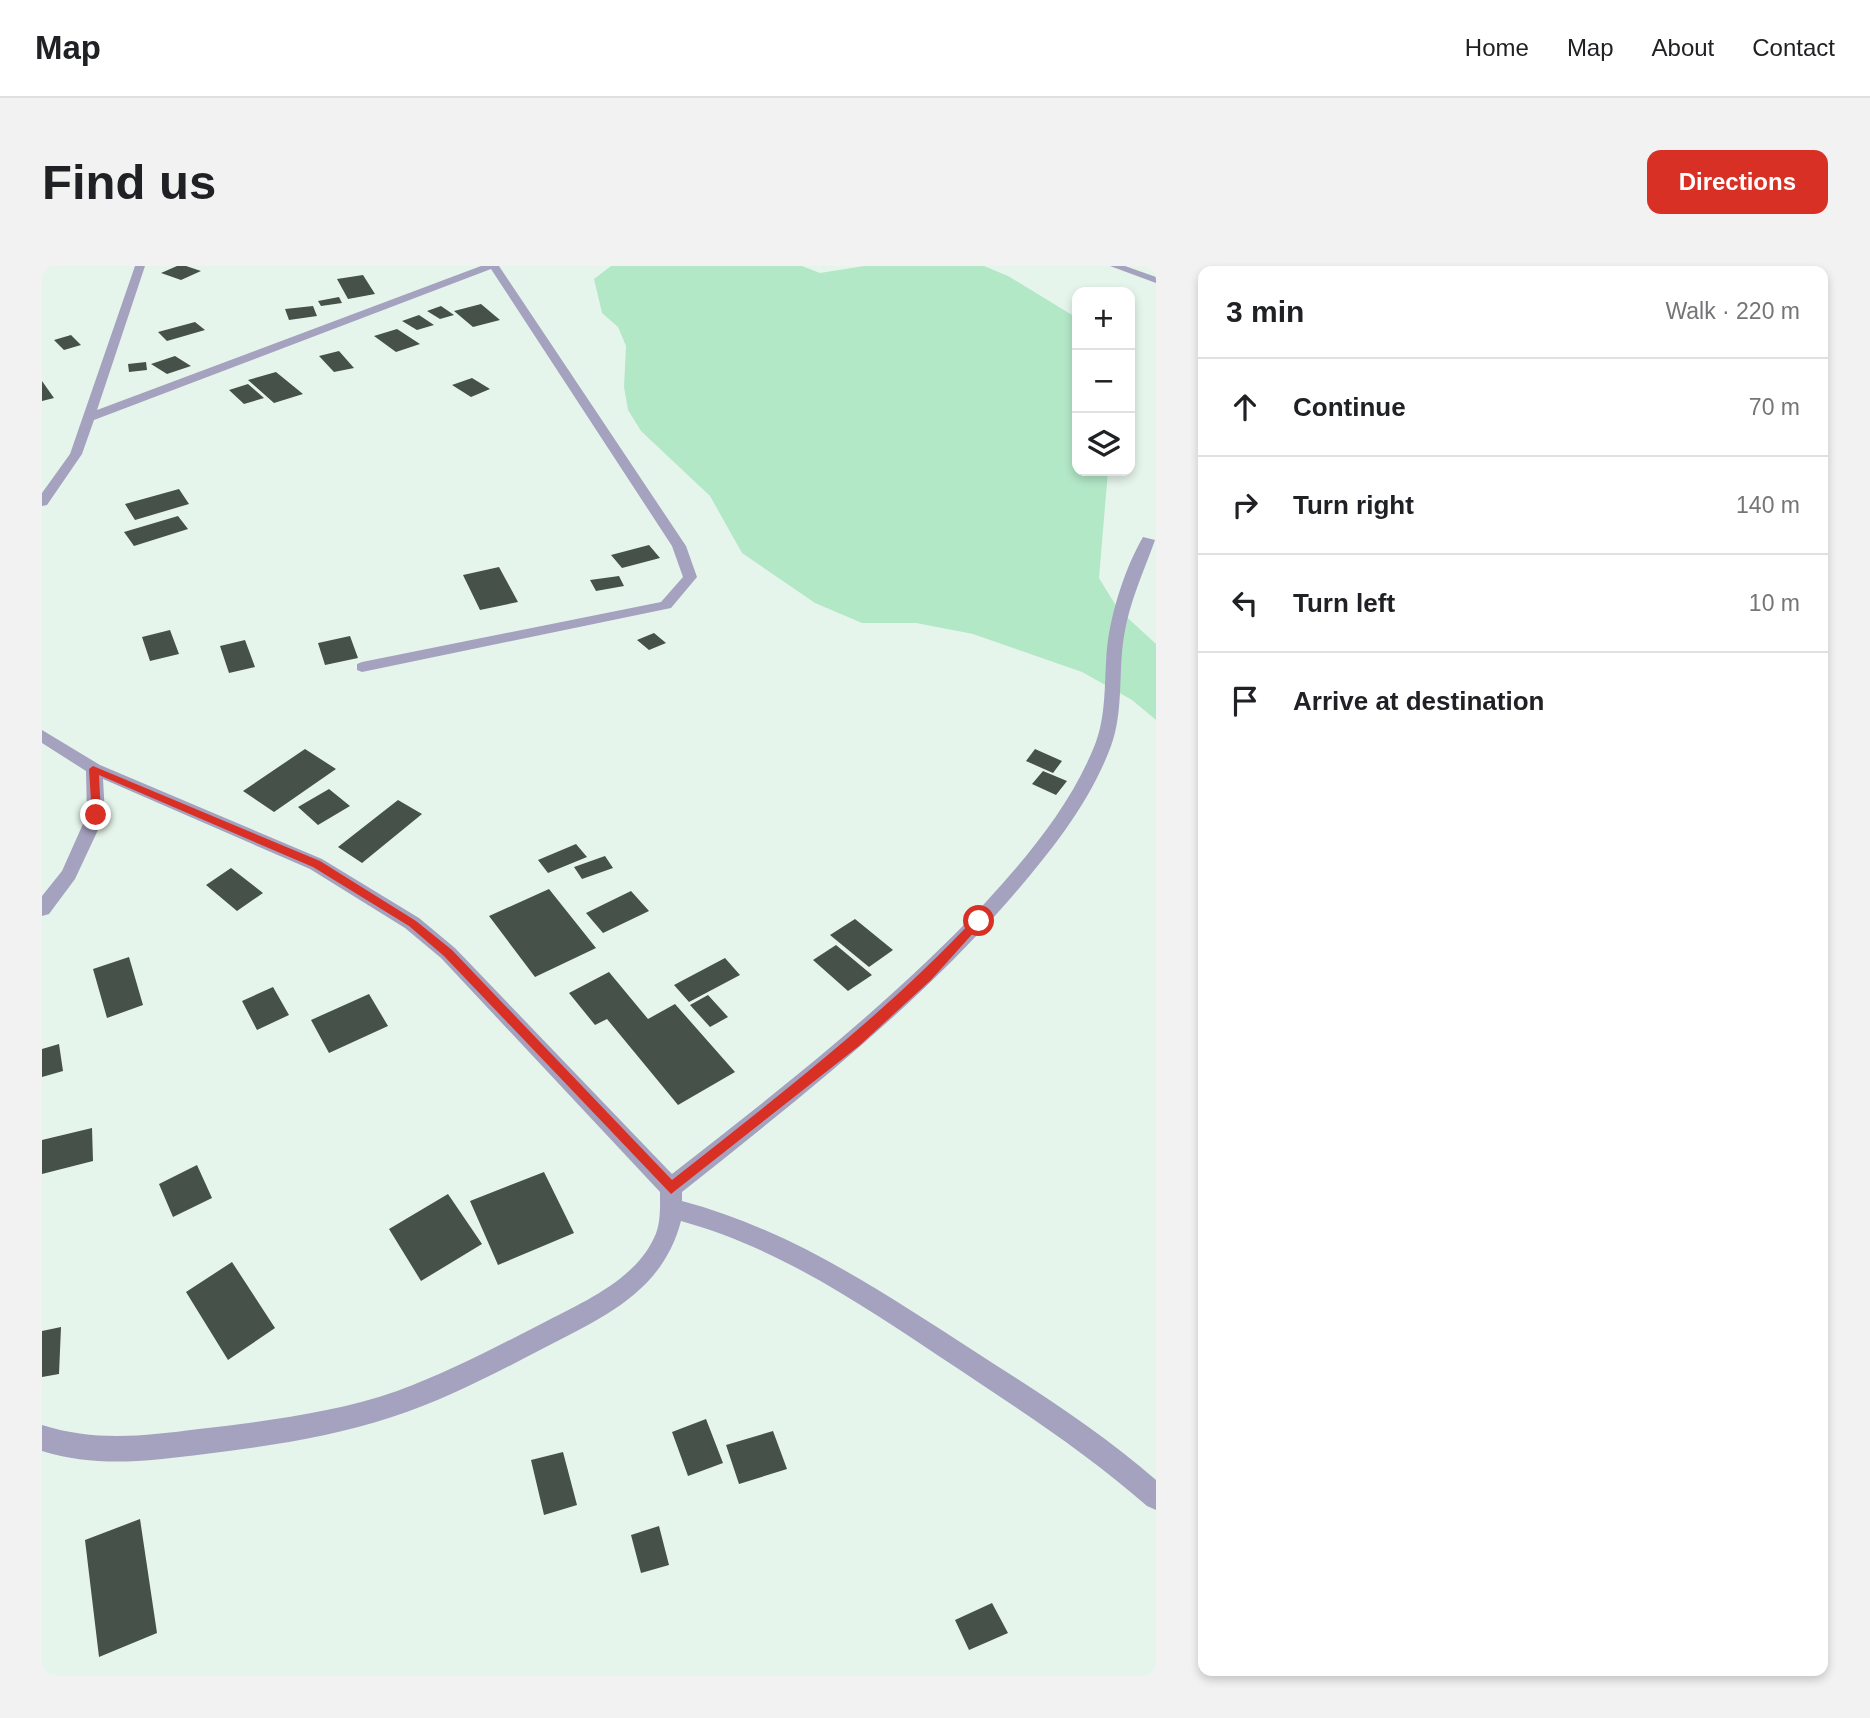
<!DOCTYPE html>
<meta charset="utf-8">
<style>
:root{--surface:#fff;--page:#f2f2f2;--text:#202124;--muted:#757577;--line:#e0e0e0;--accent:#d93025}
body{margin:0;font-family:Helvetica,sans-serif;background:var(--page);color:var(--text)}
.controls{position:absolute;right:21px;top:21px;display:grid;overflow:hidden;border-radius:14px;box-shadow:0 4px 10px #0003}
.controls button{width:63px;height:63px;display:grid;place-items:center;padding:0;border:0;border-bottom:2px solid var(--line);background:var(--surface);color:var(--text);font:35px sans-serif}
.stop{position:absolute;width:21px;height:21px;margin:-16px;border:5px solid #d93025;border-radius:50%;background:#fff}
.stop.end{background:#d93025;border-color:#fff;box-shadow:0 2px 7px #0008}
.list{margin:0;padding:0;list-style:none}
h2{display:flex;justify-content:space-between;align-items:center;height:91px;margin:0;padding:0 28px;font-size:30px}
h2 small{font-size:23px;font-weight:400;color:var(--muted)}
.list li{display:grid;grid-template-columns:46px 1fr auto;gap:21px;align-items:center;box-sizing:border-box;height:98px;padding:0 28px;border-top:2px solid var(--line)}
.list b{display:block;font-size:26px;white-space:nowrap}
.list em{font-size:23px;font-style:normal;color:var(--muted)}
.icon{flex:none;width:38px;height:38px;fill:none;stroke:currentColor;stroke-width:2;stroke-linecap:round;stroke-linejoin:round}
.map{position:relative;flex:none;width:1114px;height:1410px;overflow:hidden;border-radius:14px}
header{display:flex;align-items:center;gap:42px;box-sizing:border-box;height:98px;padding:0 35px;background:var(--surface);border-bottom:2px solid var(--line)}
header strong{font-size:33px}
nav{display:flex;gap:38px;margin-inline-start:auto;font-size:24px}
.intro{display:flex;align-items:center;justify-content:space-between;box-sizing:border-box;height:168px;padding:0 42px}
h1{margin:0;font-size:49px}
.button{padding:18px 32px;border-radius:14px;background:var(--accent);color:#fff;font-size:24px;font-weight:700}
main{display:flex;gap:42px;padding:0 42px}
aside{flex:1;background:var(--surface);border-radius:14px;box-shadow:0 4px 10px #0003}
.map>svg:first-child{display:block}
</style>
<header>
<strong>Map</strong>
<nav><a>Home</a><a>Map</a><a>About</a><a>Contact</a></nav>
</header>
<div class="intro"><h1>Find us</h1><a class="button">Directions</a></div>
<main>
<div class="map">
<svg width="1114" height="1410" viewBox="0 0 1114 1410">
<rect width="100%" height="100%" fill="#e6f5eb"/>
<path fill="#b3e8c7" d="M569 0H760L778 7 822 0H942L966 10 1035 52V205H1066L1057 312 1076 343 1114 378V454L1090 434 1040 406 931 368 874 357H820L773 337 700 287 668 230 599 165 586 144 582 121 584 80 576 61 560 47 552 13Z"/>
<path fill="#455149" d="M135 0H144L159 5 139 14 119 7Z
M321 9 333 28 306 33 295 13Z
M297 31 300 37 279 40 276 35Z
M439 38 458 54 431 61 412 45Z
M271 40 275 50 247 54 243 43Z
M399 40 412 49 398 53 385 45Z
M377 49 392 59 375 64 360 55Z
M153 56 163 64 125 75 116 66Z
M355 63 378 78 354 86 332 70Z
M29 69 39 79 22 84 12 74Z
M297 85 312 102 292 106 277 90Z
M133 90 149 100 125 108 109 98Z
M104 96 105 104 87 106 86 98Z
M234 106 261 128 232 137 206 114Z
M430 112 448 123 429 131 410 119Z
M0 115 12 132 0 135Z
M206 118 222 132 202 138 187 124Z
M137 223 147 238 93 254 83 238Z
M136 250 146 263 92 280 82 266Z
M607 279 618 292 580 302 569 289Z
M457 301 476 336 438 344 421 309Z
M577 310 582 320 554 325 548 314Z
M128 364 137 388 108 395 100 371Z
M612 367 624 377 607 384 595 374Z
M308 370 316 392 283 399 276 377Z
M203 374 213 401 187 407 178 380Z
M263 483 294 503 232 546 201 525Z
M993 483 1020 495 1011 507 984 495Z
M1001 505 1025 515 1014 529 990 518Z
M287 523 308 540 276 559 256 541Z
M356 534 380 548 320 597 296 581Z
M534 578 545 591 506 607 496 594Z
M563 590 571 602 540 613 532 601Z
M189 602 221 627 195 645 164 619Z
M507 623 554 682 493 711 447 650Z
M589 625 607 645 561 667 544 647Z
M813 653 851 684 827 701 788 669Z
M794 679 830 709 806 725 771 694Z
M87 691 101 739 65 752 51 703Z
M683 692 698 709 647 736 632 719Z
M567 706 606 753 633 738 693 806 636 839 565 753 553 759 527 727Z
M231 721 247 749 215 764 200 735Z
M327 728 346 760 287 787 269 754Z
M666 729 686 751 668 761 648 739Z
M17 778 21 805 0 811V783Z
M50 862 51 895 0 908V874Z
M155 899 170 932 131 951 117 918Z
M502 906 532 967 456 999 428 935Z
M406 928 440 978 379 1015 347 963Z
M190 996 233 1062 186 1094 144 1026Z
M19 1061 17 1108 0 1111V1065Z
M664 1153 681 1197 646 1210 630 1166Z
M731 1165 745 1203 697 1218 684 1179Z
M521 1186 535 1239 502 1249 489 1194Z
M98 1253 115 1367 57 1391 43 1274Z
M617 1260 627 1299 599 1307 589 1269Z
M950 1337 966 1367 927 1384 913 1354Z"/>
<g fill="none" stroke-linecap="round" stroke-linejoin="round">
<path fill="#a5a2c0" fill-rule="evenodd" d="M93 0H103L55 144 439 0H457L644 280 655 311 629 342 320 406 315 404V398L320 396 619 336 641 311 630 280 449 3 52 154 40 188 5 239 0 240V227L28 188Z
M1068 0H1083L1114 11V17Z
M1101 271 1113 274C1102 305 1087 337 1082 370 1076 406 1082 445 1069 480 1048 537 1007 588 967 634 871 744 754 835 640 926V935C749 964 839 1025 932 1085 994 1125 1058 1165 1114 1214V1244L1105 1240C1046 1188 981 1146 915 1102 827 1044 743 984 639 955 620 1027 561 1051 500 1083 452 1108 403 1134 350 1151 290 1171 226 1180 163 1188 106 1195 55 1202 0 1185V1159C54 1176 102 1170 157 1163 224 1155 292 1147 355 1125 405 1107 452 1082 499 1058 539 1037 592 1015 612 972 619 958 618 942 618 926L399 692 363 662 268 603 61 513 63 549 33 613 7 648 0 650V630L20 605 45 549 44 505 0 477V464L58 499 280 593 377 652 413 682 630 908C739 823 848 738 943 637 986 590 1028 540 1052 481 1065 450 1062 415 1065 382 1069 346 1083 302 1101 271Z"/>
</g>
<path fill="#d93025" d="M51 500 278 595 374 655 410 684 630 914C735 831 841 750 933 652L942 655 889 714 817 780 629 928 402 690 367 660 271 601 57 509 59 549 50 552 47 503Z"/>
</svg>
<div class="controls">
<button>+</button>
<button>−</button>
<button><svg class="icon" aria-label="layers" viewBox="0 0 24 24"><path d="M12 4l9 5-9 5-9-5zM3 14l9 5 9-5"/></svg></button>
</div>
<div class="stop" style="left:937px;top:655px"></div>
<div class="stop end" style="left:54px;top:549px"></div>
</div>
<aside>
<h2>3 min<small>Walk · 220 m</small></h2>
<ul class="list">
<li><svg class="icon" aria-label="ahead" viewBox="0 0 24 24"><path d="M12 20V5M6 11l6-6 6 6"/></svg><div><b>Continue</b></div><em>70 m</em></li>
<li><svg class="icon" aria-label="right" viewBox="0 0 24 24"><path d="M7 20v-9h11M14 6l5 5-5 5"/></svg><div><b>Turn right</b></div><em>140 m</em></li>
<li><svg class="icon" aria-label="left" viewBox="0 0 24 24"><path d="M17 20v-9H6M10 6l-5 5 5 5"/></svg><div><b>Turn left</b></div><em>10 m</em></li>
<li><svg class="icon" aria-label="arrive" viewBox="0 0 24 24"><path d="M6 21V4h12l-3 4 3 4H6"/></svg><div><b>Arrive at destination</b></div></li>
</ul>
</aside>
</main>
